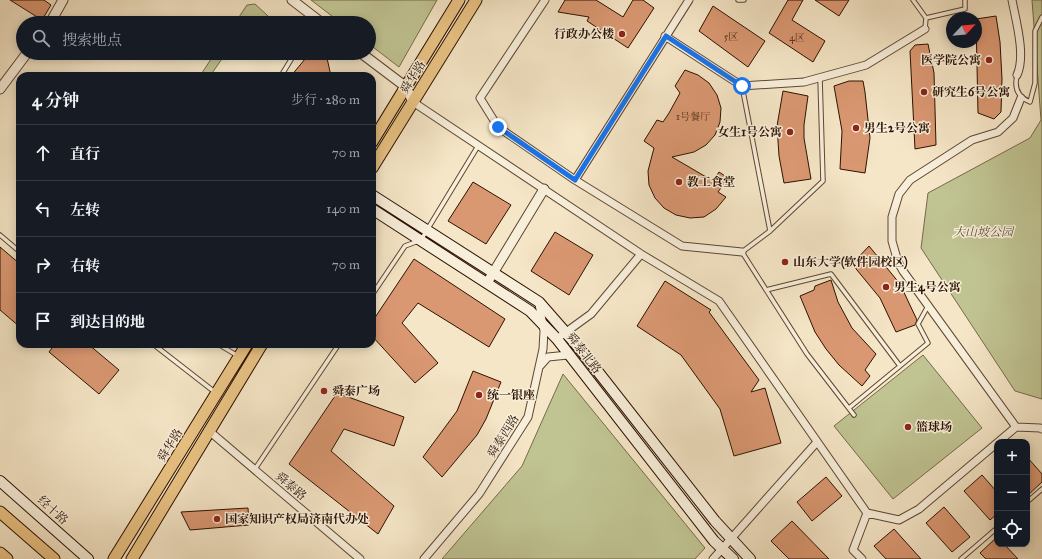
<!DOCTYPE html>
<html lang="zh">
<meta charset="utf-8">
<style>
:root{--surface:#171b24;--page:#20242c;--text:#f1f3f6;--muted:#9ea1a6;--line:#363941}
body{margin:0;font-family:"IM FELL Great Primer","Noto Serif SC",serif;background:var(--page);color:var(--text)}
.controls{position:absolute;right:12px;bottom:12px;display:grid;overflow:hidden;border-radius:8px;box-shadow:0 2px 10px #0003}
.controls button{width:36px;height:36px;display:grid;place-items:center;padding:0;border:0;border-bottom:1px solid var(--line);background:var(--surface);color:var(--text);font:20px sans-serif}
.compass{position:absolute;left:946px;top:12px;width:36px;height:36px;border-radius:50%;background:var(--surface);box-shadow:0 2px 10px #0003;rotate:64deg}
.stop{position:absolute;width:12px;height:12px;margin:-9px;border:3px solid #1a73e8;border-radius:50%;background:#fff}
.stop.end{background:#1a73e8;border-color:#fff;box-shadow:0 1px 4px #0008}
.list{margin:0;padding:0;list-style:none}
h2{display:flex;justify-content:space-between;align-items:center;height:52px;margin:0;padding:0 16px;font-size:17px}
h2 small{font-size:13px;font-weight:400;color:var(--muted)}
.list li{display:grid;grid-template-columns:26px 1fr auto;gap:12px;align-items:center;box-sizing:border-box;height:56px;padding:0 16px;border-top:1px solid var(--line)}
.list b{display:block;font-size:15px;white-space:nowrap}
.list em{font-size:13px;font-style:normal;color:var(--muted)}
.icon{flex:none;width:22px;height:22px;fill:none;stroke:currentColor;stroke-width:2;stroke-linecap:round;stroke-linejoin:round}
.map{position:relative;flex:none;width:1042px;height:559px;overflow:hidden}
.search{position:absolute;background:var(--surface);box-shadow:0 2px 10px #0003;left:16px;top:16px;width:360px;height:44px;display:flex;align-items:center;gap:10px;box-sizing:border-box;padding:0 14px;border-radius:22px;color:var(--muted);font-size:15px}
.panel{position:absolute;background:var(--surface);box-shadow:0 2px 10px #0003;left:16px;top:72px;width:360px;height:276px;border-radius:12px}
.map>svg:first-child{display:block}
</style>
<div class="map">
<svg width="1042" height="559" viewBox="0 0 1042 559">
<rect width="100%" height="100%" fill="#f5e6c7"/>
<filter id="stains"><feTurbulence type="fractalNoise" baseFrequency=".005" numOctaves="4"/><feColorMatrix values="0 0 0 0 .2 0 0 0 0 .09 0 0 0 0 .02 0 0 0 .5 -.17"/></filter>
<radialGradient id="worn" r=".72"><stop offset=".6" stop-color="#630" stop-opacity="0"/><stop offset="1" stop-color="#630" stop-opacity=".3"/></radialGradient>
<path fill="#c0c392" stroke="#766a49" d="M311 0H437L399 67 369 44V23H341Z
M1032 0H1042V399L1015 391 921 248 928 193 1030 138 1041 120Z
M255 4 268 16 265 23H235L247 5Z
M215 53H226L210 76H200Z
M923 355 982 428 893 499 834 426Z
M563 374 705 548 695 559H442L522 466Z"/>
<path fill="#da9872" stroke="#2c1100" d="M10 0H44L51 5 42 20Z
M565 0H596L623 17 633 0H643L654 8 628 48 587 21 589 17 558 12Z
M788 0H803L792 20 825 41 813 62 769 33Z
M815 0H849L839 16Z
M713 6 765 41 748 67 699 31Z
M996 16 1000 42 1002 79 1001 112 994 119 978 113 976 19Z
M928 44 934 73 936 145 915 149 910 51 915 45Z
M310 53H321L327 58 331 76H291Z
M685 70 698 75 709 83 717 95 721 108 720 122 715 135 706 145 694 152 672 157 713 181 719 172 728 178 718 192 726 197 716 209 704 217 690 218 676 215 664 208 655 198 649 185 648 171 654 148 644 141 657 120 663 122 669 113 680 93 675 86Z
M849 81H863L865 92 870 138 865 173 840 169 842 131 834 86Z
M783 91 808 96 804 125V138L811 179 784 183 779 156 777 126Z
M473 182 511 205 486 244 448 221Z
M555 232 593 255 569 295 531 271Z
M869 246 900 284 917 320 915 325 896 332 880 298 852 264Z
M0 247 20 264V327L0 310Z
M414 259 505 319 489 347 418 303 402 323 438 363 415 383 372 336V322Z
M831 280 838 302 852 328 876 354 865 370 870 376 862 386 839 365 826 349 815 332 800 296 814 290 815 286Z
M665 281 711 310 709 312 759 380 751 392 765 388 781 443 734 456 720 409 681 355 637 326Z
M55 344H88L119 370 99 394 49 352Z
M473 371 501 382 486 419 477 435 442 477 423 457 457 411Z
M337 393 404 417 394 446 344 429 331 451 394 506 378 534 289 464Z
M1027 457 1042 474V482L1027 496Z
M982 475 997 492V514L990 520 964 491Z
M826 477 842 496 812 521 797 502Z
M944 507 970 537 952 552 926 523Z
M248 508 249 525 190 530 181 512Z
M792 521 829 559H789L771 541Z
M894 529 921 559H886L874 546Z
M997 537V544H1004L1018 559H986L980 553Z"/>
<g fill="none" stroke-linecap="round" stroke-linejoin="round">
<g stroke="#5e4632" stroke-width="5.5">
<path id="service" d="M738 0H744
M913 0 926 18 925 29
M926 18 965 9V0
M281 76 295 53
M1017 76C1014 88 1018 97 1030 102L1035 83V31L1042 17
M820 78 823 181 770 231 742 252 807 354 854 415
M742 86 770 231
M0 235 20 252
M766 290 831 274 900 366
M372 295 405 246 421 240 478 146
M153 344 216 393
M218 344 238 356
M849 408 928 343 918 324 928 306
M255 469 339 344
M1027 502 1042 489
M961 559 997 528"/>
</g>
<g stroke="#5e4632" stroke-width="9">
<path id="minor" d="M545 0 480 98 498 127 575 180 682 246 742 252
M1012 0C1016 21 1026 56 1017 75
M665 36 742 86 804 82 866 65 925 29
M413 102 641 254 719 301 867 513 899 520 919 509 1016 427 1040 428 1042 429
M575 180 689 0
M562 335 591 314 641 254
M540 366 548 357 568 355 570 357
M1016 427 903 271 898 262 892 241V217L899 194 910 180 972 140 998 132 1013 118 1021 98
M208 430 360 559
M424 559 479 494 528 417 543 349 544 331 539 304
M713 559 817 442
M862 559 853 550 867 513"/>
</g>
<g stroke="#5e4632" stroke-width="11">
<path id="tertiary" d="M292 0 322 23
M50 23 63 0
M361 53 406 87 413 102
M0 89 27 53
M487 283 544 189"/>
</g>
<g stroke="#2c1100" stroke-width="12">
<path id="secondary" d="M372 195 539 302 581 350 715 521 750 559
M372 209 530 311 557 339 714 541 733 559
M0 481 88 559"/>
</g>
<g stroke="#2c1100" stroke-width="13">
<path id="primary" d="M372 142 459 0
M372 168 476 0
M114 559 247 344
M132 559 262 344"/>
</g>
<g stroke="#2c1100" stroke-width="13">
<path id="trunk" d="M0 512 54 559
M0 553 7 559"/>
</g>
<use href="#service" stroke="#f8efdb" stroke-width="3.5"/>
<use href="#minor" stroke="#f8efdb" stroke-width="7"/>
<use href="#tertiary" stroke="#f8efdb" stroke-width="9"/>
<use href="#secondary" stroke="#f8efdb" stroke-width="10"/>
<use href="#primary" stroke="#eac384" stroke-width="11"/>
<use href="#trunk" stroke="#eac384" stroke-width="11"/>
</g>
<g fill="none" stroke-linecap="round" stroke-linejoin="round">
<path stroke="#1a73e8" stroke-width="5" d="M498 127 575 180 666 36 742 86"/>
</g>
<g fill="#8f2418" stroke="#f8efdb" stroke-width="1.5">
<circle cx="622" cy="34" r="4"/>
<circle cx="989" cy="60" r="4"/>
<circle cx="924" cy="92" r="4"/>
<circle cx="856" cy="128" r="4"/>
<circle cx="790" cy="132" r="4"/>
<circle cx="679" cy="182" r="4"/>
<circle cx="785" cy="262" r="4"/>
<circle cx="886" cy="287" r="4"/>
<circle cx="324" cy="391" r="4"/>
<circle cx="479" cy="395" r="4"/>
<circle cx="908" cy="427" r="4"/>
<circle cx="217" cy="519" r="4"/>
</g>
<g text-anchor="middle" stroke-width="3" stroke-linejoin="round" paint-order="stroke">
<g font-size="10" fill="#58331c">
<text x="731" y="40">5区</text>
<text x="797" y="41">4区</text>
<text x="693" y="120">1号餐厅</text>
</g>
<g font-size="12" font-weight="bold" fill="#2c1100" stroke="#f8efdb" text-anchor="start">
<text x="614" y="38" text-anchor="end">行政办公楼</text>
<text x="981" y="64" text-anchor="end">医学院公寓</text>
<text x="932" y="96">研究生6号公寓</text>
<text x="864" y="132">男生2号公寓</text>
<text x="782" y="136" text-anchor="end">女生1号公寓</text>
<text x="687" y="186">教工食堂</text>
<text x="793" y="266">山东大学(软件园校区)</text>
<text x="894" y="291">男生4号公寓</text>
<text x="332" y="395">舜泰广场</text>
<text x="487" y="399">统一银座</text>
<text x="916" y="431">篮球场</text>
<text x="225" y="523">国家知识产权局济南代办处</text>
</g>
<g font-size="12" fill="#2c1100" stroke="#f8efdb">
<text transform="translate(413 77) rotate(-58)" y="4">舜华路</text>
<text transform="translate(584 353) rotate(52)" y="4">舜泰北路</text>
<text transform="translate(503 436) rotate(-58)" y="4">舜泰西路</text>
<text transform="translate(170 445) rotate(-58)" y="4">舜华路</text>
<text transform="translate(291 486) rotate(40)" y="4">舜泰路</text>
<text transform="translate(53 510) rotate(42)" y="4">经十路</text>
</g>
<g font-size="12" font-style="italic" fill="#604f33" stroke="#f8efdb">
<text x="983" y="236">大山坡公园</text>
</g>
</g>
<rect width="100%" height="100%" filter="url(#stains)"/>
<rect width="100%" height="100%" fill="url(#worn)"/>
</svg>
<div class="controls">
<button>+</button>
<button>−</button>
<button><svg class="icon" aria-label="locate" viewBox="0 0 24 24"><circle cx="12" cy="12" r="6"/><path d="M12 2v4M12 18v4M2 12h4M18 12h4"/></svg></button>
</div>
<svg class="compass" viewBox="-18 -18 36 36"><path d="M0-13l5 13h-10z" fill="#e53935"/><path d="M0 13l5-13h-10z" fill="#9ea1a6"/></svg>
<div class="stop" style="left:742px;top:86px"></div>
<div class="stop end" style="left:498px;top:127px"></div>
<div class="search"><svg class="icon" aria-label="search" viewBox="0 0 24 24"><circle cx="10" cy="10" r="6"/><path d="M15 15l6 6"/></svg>搜索地点</div>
<section class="panel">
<h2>4 分钟<small>步行 · 280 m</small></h2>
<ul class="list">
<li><svg class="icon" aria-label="ahead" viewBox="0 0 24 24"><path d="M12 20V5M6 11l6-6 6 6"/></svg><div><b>直行</b></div><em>70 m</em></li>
<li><svg class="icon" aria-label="left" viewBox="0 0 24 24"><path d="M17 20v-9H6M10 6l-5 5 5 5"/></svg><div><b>左转</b></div><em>140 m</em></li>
<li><svg class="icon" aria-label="right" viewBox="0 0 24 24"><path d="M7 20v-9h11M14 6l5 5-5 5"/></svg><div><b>右转</b></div><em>70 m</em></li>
<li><svg class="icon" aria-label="arrive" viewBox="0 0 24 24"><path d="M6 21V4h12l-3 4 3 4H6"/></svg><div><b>到达目的地</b></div></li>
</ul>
</section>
</div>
